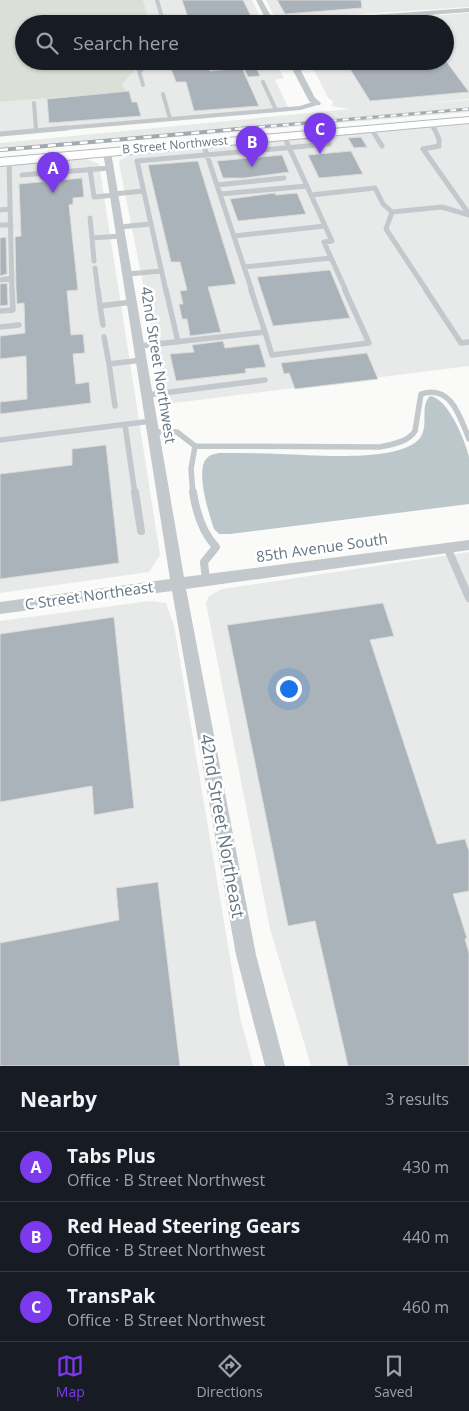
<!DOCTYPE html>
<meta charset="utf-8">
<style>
:root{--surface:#171b24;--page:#242831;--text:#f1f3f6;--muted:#9ea1a6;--line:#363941;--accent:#7c3aed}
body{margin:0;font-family:"Open Sans",sans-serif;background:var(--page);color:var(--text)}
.you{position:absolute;left:288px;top:688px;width:18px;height:18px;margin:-12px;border:4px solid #fff;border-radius:50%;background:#1a73e8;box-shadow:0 0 0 8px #1a73e833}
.badge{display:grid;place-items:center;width:32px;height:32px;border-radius:50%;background:var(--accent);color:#fff;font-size:16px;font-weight:700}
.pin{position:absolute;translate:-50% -41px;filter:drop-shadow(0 1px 2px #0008)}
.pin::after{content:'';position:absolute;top:26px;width:18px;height:15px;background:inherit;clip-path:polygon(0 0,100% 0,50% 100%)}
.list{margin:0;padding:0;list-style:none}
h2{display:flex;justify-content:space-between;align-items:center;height:65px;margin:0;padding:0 20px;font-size:21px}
h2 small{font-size:16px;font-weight:400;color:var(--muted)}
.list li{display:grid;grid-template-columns:32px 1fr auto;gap:15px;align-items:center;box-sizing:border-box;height:70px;padding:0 20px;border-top:1px solid var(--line)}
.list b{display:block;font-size:19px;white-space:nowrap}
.list p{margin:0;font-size:16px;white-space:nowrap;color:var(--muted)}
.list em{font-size:16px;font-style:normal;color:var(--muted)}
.icon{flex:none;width:28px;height:28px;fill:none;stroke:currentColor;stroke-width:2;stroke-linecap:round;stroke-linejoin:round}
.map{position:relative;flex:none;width:469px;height:1066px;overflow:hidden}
.search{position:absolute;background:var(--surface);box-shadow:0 1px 4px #0004;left:15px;right:15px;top:15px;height:55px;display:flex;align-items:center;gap:12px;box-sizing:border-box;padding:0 18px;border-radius:28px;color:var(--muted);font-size:19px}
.sheet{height:275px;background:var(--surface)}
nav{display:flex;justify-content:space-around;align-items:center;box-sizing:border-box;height:70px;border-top:1px solid var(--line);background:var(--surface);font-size:14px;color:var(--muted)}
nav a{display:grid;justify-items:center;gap:2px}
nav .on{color:var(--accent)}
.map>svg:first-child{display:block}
</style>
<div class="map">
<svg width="469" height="1066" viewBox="0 0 469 1066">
<rect width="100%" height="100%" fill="#fafaf8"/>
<path fill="#e8e9e9" d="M143 0H252L263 24H150Z
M266 0H469V7L282 19 275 18Z
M469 13V99L414 104 469 100V112L0 152V143L350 109 332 106 333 101 329 99 309 61H445V24H321Z
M143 61H275L284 78 275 80 290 111 0 136V102L125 92 122 84Z
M469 124V366L167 404 119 163 120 160 131 154Z
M85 158 99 164 160 555 149 572 0 593V166Z
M469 552V1066H311L270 929 206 603 209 596 222 589Z
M150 601 166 603 174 625 240 1017 253 1066H0V621Z"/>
<path fill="#dadfd7" d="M0 0H143L150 24H24V61H143L122 84 126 92 0 102Z"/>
<path fill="#bbc7cb" d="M430 396C448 398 465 440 469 457 469 471 469 490 469 504L230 534H219L214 529C209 514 194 468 208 457 211 454 216 454 219 453 240 453 260 453 281 454 314 455 390 462 416 442 432 429 418 408 430 396Z"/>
<path fill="#aab3b9" stroke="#dcdcda" d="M182 0H243L251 16 202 20 204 24H190Z
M277 0H361L362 8 285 14Z
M345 61H446L469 92 370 101Z
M207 62 210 71 242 68 259 106 194 111 186 82H176L170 66Z
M254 63 260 76 248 77 242 64Z
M129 91 132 102H137L141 116 49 123 47 99Z
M361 137 367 147 354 148 348 138Z
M351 151 363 174 319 178 308 155Z
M282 155 289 172 245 178H223L217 161Z
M198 161 236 284 208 287 221 332 190 336 187 319H182L179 304H183L180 291 187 290 180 262H171L148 165Z
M82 178 84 197 73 198V204L69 205 78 290 67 291 71 335 83 334 85 353 73 354 76 384 89 382 91 403 0 414V402L27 399 26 356 0 359V336L25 333 24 303 17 304 16 288 15 237 21 236 19 184Z
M275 193 276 195 297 193 306 214 238 221 230 199Z
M6 237 7 274 0 276V238Z
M330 270 350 318 273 326 257 277Z
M7 283 8 305 0 306V284Z
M223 341 225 348 259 344 266 367 245 369 246 373 176 381 170 354 194 352 192 345Z
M367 353 378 379 295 389 289 373 284 374 281 363Z
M106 445 119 563 0 579V474L72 465V449Z
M383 603 394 636 370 640 437 844 465 839 469 851V891L453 894 467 938 465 939 469 953V1066H348L315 921 288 926 227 625Z
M114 617 134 808 94 815 92 786 0 802V634Z
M158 882 180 1066H0V943L119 920 116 888Z"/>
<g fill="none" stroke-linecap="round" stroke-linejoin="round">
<g stroke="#b3babf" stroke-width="2">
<path id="secondary" d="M469 117V123L0 166V158Z"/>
</g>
<path stroke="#c3c8cc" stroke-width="4" d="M157 0 164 24
M226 61 228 67
M269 61 270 65
M263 82 276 110
M143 85 139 71 150 64 177 61
M163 94 170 119
M34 103 36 129
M431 123 434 129
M53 129 300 108 317 103"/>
<path stroke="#c3c8cc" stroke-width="5" d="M371 128 382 146
M434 128 439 139V146L423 149 469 214
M0 134 67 128
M284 136 332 241 324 242 346 291
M203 143 252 291
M9 161 12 291
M90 169 94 197 115 195
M22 175 110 168
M217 185 284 178
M114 194 143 191
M220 194 307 186
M311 195 375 188 383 204 392 212 442 207 469 215
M0 210 10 209
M392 212 386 229 427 291
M90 218 92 238 121 236
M0 225H11
M120 227 150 224
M234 236 325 226
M92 238 94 261
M244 267 331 258
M95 268 98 291
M128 274 161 271
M0 280 12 278
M166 291 137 161 329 144"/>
<path stroke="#c3c8cc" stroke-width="5.5" d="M98 290 100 306 132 302
M166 290 178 342
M426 290 461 343 469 342
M100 306 103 325
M0 311 13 310 12 290
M0 327 19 325
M265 332 272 355 369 343 345 290
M104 337 109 364
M139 346 265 332 251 290
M147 395 265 380
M115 406 109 364 142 360
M125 425 135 494
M153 432H177L195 446 380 447C393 444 408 442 415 431L421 394C451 384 460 417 469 439
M0 440 152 421
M193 494 191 469 195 446"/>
<path stroke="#c3c8cc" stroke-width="8" d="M135 492 141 531
M193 492C196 512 202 532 216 547L204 562 206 580
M447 547 469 598"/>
<path fill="#c3c8cc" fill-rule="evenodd" d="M256 0H262L274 22 469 8V12L305 24H268Z
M288 61H296L315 98 321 103 320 105H314L309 101Z
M107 149 111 152 184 577 469 540V550L186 589 256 955 285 1066H265L236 955 172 591 0 614V602L170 579 103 152Z"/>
<use href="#secondary" fill="#fff" fill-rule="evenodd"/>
<g stroke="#a2aab0" stroke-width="3">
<path id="rail-far1" d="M235 129 469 109"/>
</g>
<g stroke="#a2aab0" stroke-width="4">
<path id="rail" d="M0 150 250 128"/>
</g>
<use href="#rail-far1" stroke="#fff" stroke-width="2" stroke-dasharray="6" stroke-linecap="butt"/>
<use href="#rail" stroke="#fff" stroke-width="2.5" stroke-dasharray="8" stroke-linecap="butt"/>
</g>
<g text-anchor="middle" stroke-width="5" stroke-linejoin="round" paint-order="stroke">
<g font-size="12" fill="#657683" stroke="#fff">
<text transform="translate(175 145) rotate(-5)" y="4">B Street Northwest</text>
</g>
<g font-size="15" fill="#657683" stroke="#fff">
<text transform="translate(158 365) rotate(81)" y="5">42nd Street Northwest</text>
<text transform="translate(322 548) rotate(-8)" y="5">85th Avenue South</text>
<text transform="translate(89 596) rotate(-8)" y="5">C Street Northeast</text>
</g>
<g font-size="18" fill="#657683" stroke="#fff">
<text transform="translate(222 826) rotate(80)" y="6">42nd Street Northeast</text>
</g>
</g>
</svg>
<div class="you"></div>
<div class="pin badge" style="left:53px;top:193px">A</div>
<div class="pin badge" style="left:252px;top:167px">B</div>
<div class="pin badge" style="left:320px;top:154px">C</div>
<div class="search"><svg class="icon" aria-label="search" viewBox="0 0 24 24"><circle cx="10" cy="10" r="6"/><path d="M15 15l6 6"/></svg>Search here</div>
</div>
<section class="sheet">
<h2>Nearby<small>3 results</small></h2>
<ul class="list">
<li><span class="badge">A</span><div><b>Tabs Plus</b><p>Office · B Street Northwest</p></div><em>430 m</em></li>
<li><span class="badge">B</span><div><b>Red Head Steering Gears</b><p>Office · B Street Northwest</p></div><em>440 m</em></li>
<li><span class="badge">C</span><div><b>TransPak</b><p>Office · B Street Northwest</p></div><em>460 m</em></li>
</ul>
</section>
<nav>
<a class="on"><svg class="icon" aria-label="map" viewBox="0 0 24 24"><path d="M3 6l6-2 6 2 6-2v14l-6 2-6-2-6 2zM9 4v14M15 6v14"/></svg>Map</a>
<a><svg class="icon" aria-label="directions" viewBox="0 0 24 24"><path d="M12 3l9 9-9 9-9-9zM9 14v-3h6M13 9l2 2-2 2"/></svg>Directions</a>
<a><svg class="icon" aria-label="saved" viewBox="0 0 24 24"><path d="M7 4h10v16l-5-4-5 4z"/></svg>Saved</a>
</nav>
